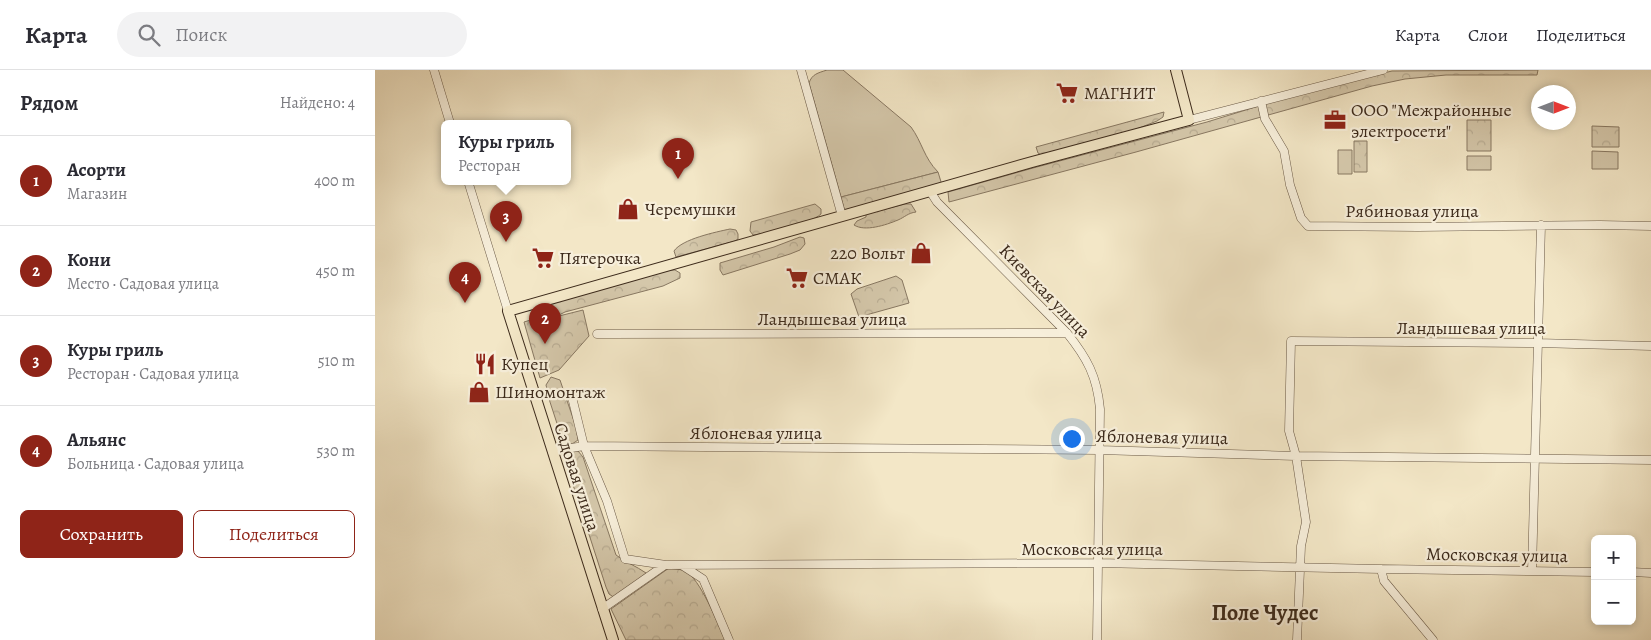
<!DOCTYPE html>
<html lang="ru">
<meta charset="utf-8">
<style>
:root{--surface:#fff;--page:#f2f2f3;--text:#2b2b33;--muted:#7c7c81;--line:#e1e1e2;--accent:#8f2418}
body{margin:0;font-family:Alegreya,serif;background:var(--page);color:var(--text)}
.controls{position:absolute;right:15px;bottom:15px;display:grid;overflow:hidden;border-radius:8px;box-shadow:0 2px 8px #0003}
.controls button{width:45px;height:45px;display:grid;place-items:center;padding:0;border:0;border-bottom:1px solid var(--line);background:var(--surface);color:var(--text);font:25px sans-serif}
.compass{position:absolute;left:1156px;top:15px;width:45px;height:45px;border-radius:50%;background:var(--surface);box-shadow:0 2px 8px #0003;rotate:90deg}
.you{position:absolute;left:696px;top:368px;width:18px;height:18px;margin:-12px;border:4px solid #fff;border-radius:50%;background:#1a73e8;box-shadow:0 0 0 8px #1a73e833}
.badge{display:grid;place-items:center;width:32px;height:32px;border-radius:50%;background:var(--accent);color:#fff;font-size:16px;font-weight:700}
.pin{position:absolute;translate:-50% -41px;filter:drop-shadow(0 1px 2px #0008)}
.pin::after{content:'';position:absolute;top:26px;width:18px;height:15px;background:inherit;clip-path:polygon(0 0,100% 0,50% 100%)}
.popup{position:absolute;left:66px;top:50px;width:130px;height:65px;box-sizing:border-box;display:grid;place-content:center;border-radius:8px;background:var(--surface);filter:drop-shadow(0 1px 4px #0005);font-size:16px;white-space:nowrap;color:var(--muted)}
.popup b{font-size:19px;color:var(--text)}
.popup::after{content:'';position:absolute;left:50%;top:100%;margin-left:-10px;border:10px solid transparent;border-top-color:var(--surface)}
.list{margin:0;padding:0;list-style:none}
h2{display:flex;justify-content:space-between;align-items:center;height:65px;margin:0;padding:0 20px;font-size:21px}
h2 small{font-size:16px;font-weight:400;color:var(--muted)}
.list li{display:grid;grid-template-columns:32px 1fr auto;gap:15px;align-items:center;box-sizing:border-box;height:90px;padding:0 20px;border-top:1px solid var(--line)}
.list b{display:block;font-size:19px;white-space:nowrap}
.list p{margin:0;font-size:16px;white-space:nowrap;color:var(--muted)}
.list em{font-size:16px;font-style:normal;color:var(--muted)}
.actions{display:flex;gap:10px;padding:15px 20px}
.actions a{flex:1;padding:11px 0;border:1px solid var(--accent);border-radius:8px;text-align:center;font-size:18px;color:var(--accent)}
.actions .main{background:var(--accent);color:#fff}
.icon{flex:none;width:28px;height:28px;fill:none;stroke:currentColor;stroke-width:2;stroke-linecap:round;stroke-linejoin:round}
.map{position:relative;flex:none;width:1276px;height:570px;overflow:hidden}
header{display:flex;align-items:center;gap:30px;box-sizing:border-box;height:70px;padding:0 25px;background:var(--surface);border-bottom:1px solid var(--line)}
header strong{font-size:24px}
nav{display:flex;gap:28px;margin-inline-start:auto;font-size:18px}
.search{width:350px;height:45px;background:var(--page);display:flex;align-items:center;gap:12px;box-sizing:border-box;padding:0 18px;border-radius:28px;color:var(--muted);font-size:19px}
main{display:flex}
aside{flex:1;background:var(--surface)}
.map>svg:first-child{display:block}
</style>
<header>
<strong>Карта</strong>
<div class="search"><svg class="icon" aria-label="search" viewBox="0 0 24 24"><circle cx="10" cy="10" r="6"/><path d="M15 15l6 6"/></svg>Поиск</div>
<nav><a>Карта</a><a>Слои</a><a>Поделиться</a></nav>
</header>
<main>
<aside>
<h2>Рядом<small>Найдено: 4</small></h2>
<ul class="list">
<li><span class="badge">1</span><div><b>Асорти</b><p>Магазин</p></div><em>400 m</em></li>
<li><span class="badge">2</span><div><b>Кони</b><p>Место · Садовая улица</p></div><em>450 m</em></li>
<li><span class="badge">3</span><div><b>Куры гриль</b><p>Ресторан · Садовая улица</p></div><em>510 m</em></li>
<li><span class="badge">4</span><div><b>Альянс</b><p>Больница · Садовая улица</p></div><em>530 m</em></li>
</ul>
<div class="actions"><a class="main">Сохранить</a><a>Поделиться</a></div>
</aside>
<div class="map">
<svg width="1276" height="570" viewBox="0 0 1276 570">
<defs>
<pattern id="forest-crowns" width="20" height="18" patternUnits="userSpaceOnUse" patternTransform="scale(1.25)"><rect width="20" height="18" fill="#d4c7aa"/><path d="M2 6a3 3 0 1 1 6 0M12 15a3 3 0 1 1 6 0" fill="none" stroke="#b7ab92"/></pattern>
</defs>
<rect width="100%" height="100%" fill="#f3e7c7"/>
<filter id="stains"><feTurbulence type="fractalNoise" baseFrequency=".004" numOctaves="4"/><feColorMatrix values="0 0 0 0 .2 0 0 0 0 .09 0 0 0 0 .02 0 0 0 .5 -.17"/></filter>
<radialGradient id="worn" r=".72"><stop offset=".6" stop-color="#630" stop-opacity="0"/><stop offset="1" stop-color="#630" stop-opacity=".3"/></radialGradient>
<path fill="#d4c7aa" stroke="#887862" d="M452 0H468L536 57C547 72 549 88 563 102L466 127 434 13C437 4 443 3 452 0Z
M963 80H977V104H963Z
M1217 81 1243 82V99H1217Z
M1092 86H1116V100H1092Z"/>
<path fill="url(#forest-crowns)" stroke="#887862" d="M1163 0 1162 5H1071L1030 9 997 16 761 82 574 132 573 122 658 98 832 52 929 22 1017 1Z
M789 42 788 47 782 51 759 60 668 86 663 83 661 77Z
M1092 50H1116V81H1092Z
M1217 56 1244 57V77H1217Z
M979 71H992V102H979Z
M563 102 567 115 470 142 466 127Z
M440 134 446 139V144C435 154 394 163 378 165L375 161 376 152Z
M530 134H536L541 142C533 143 530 147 523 150 511 155 490 162 479 155L482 151 491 147V144Z
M355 159 361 160 363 164V169L360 171 301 187 299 181C307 169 341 162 355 159Z
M425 167 429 168 430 174 425 180 415 184 348 205 345 200V193L399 177Z
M292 200H300L305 203V208L288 216 190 242 180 247 208 240 214 266 184 300 165 308 149 252 159 249 161 254 180 248 169 249 160 247 158 242 161 238Z
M521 206 527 210 534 233 484 247 476 224 482 219Z
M176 307 185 310 201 357 203 370 197 374 189 375 175 332 171 315Z
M197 380 203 381 208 387 241 485C250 492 261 496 271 503L257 516 240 528 234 524 231 517 190 390V382Z
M294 498C299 499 305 499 310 501 325 508 343 554 350 570H251L236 539Z"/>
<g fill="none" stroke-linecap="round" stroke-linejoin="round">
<g stroke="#6a5946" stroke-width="9">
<path id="minor" d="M59 0 75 53
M426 0 467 146
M886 31 890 49 909 81 915 115 926 148 933 156 1043 157 1225 155 1276 156
M814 50 1008 0
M93 111 133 241
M555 121 562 132 692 263C712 288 722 306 725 339L722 570
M222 264 692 263
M196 323 209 376 232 431 250 489 291 495
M177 381 209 376 724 380 921 386 1276 390
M308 496 328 509 354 570
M1006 499 1009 511 1058 570
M1157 501 1166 155
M1257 502 1276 503
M227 539 290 495 723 493 1006 499 1220 502
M922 570 926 476 931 452 921 386 914 361 916 271 1162 273 1276 276"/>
</g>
<g stroke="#3c2a1b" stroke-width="12">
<path id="major" d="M238 570 133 241 657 92 814 50 801 0"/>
</g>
<use href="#minor" stroke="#f7efdb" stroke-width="8"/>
<use href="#major" stroke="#f3e7c7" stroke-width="10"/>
</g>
<defs>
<g id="supermarket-bare" transform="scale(1.725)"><path d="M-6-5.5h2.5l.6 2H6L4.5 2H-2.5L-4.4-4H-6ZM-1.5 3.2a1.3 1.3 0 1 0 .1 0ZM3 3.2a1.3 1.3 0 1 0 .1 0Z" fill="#8f2418" stroke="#f7efdb" stroke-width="2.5" paint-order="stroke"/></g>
<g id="office-bare" transform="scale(1.725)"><path d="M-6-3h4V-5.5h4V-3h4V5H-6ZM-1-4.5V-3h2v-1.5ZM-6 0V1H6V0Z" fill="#8f2418" stroke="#f7efdb" stroke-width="2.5" paint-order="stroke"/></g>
<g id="shop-bare" transform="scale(1.725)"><path d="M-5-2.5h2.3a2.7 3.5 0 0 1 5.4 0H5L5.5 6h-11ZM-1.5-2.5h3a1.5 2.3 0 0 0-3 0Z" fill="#8f2418" stroke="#f7efdb" stroke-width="2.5" paint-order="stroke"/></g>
<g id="restaurant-bare" transform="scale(1.725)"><path d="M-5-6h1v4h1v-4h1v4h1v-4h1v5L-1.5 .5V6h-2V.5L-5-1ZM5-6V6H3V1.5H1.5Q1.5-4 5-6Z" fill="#8f2418" stroke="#f7efdb" stroke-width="2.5" paint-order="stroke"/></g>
</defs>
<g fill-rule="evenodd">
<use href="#supermarket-bare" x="692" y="23"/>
<use href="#office-bare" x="960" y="50"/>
<use href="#shop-bare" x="253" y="139"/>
<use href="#shop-bare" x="546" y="183"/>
<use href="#supermarket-bare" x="168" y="188"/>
<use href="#supermarket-bare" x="422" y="208"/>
<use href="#restaurant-bare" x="110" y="294"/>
<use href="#shop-bare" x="104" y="322"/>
</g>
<g text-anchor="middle" stroke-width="4.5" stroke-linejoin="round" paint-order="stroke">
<g font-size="18" fill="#3c2a1b" stroke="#f7efdb" text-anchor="start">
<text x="709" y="29">МАГНИТ</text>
<text x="976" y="46">ООО "Межрайонные<tspan x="976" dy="21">электросети"</tspan></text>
<text x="270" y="145">Черемушки</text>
<text x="530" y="189" text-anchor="end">220 Вольт</text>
<text x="184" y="194">Пятерочка</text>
<text x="438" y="214">СМАК</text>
<text x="126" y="300">Купец</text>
<text x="120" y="328">Шиномонтаж</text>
</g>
<g font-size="18" fill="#3c2a1b" stroke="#f7efdb">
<text x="1037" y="147">Рябиновая улица</text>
<text transform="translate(670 221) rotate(46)" y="6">Киевская улица</text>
<text x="457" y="255">Ландышевая улица</text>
<text x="1096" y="264">Ландышевая улица</text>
<text x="381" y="369">Яблоневая улица</text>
<text transform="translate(787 367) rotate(1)" y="6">Яблоневая улица</text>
<text transform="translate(202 407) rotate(72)" y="6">Садовая улица</text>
<text x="717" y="485">Московская улица</text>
<text transform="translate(1122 485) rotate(1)" y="6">Московская улица</text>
</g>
<g font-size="22" font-weight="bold" fill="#3c2a1b" stroke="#f7efdb">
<text x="890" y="550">Поле Чудес</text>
</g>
</g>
<rect width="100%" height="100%" filter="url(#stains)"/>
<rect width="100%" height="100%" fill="url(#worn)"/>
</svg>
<div class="controls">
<button>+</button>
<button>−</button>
</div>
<svg class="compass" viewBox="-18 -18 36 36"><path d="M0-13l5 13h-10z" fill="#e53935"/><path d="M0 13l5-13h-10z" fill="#7c7c81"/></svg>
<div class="you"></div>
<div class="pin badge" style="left:303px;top:109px">1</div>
<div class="pin badge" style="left:170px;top:274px">2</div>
<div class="pin badge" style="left:131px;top:172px">3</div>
<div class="popup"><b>Куры гриль</b>Ресторан</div>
<div class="pin badge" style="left:90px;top:233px">4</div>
</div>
</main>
